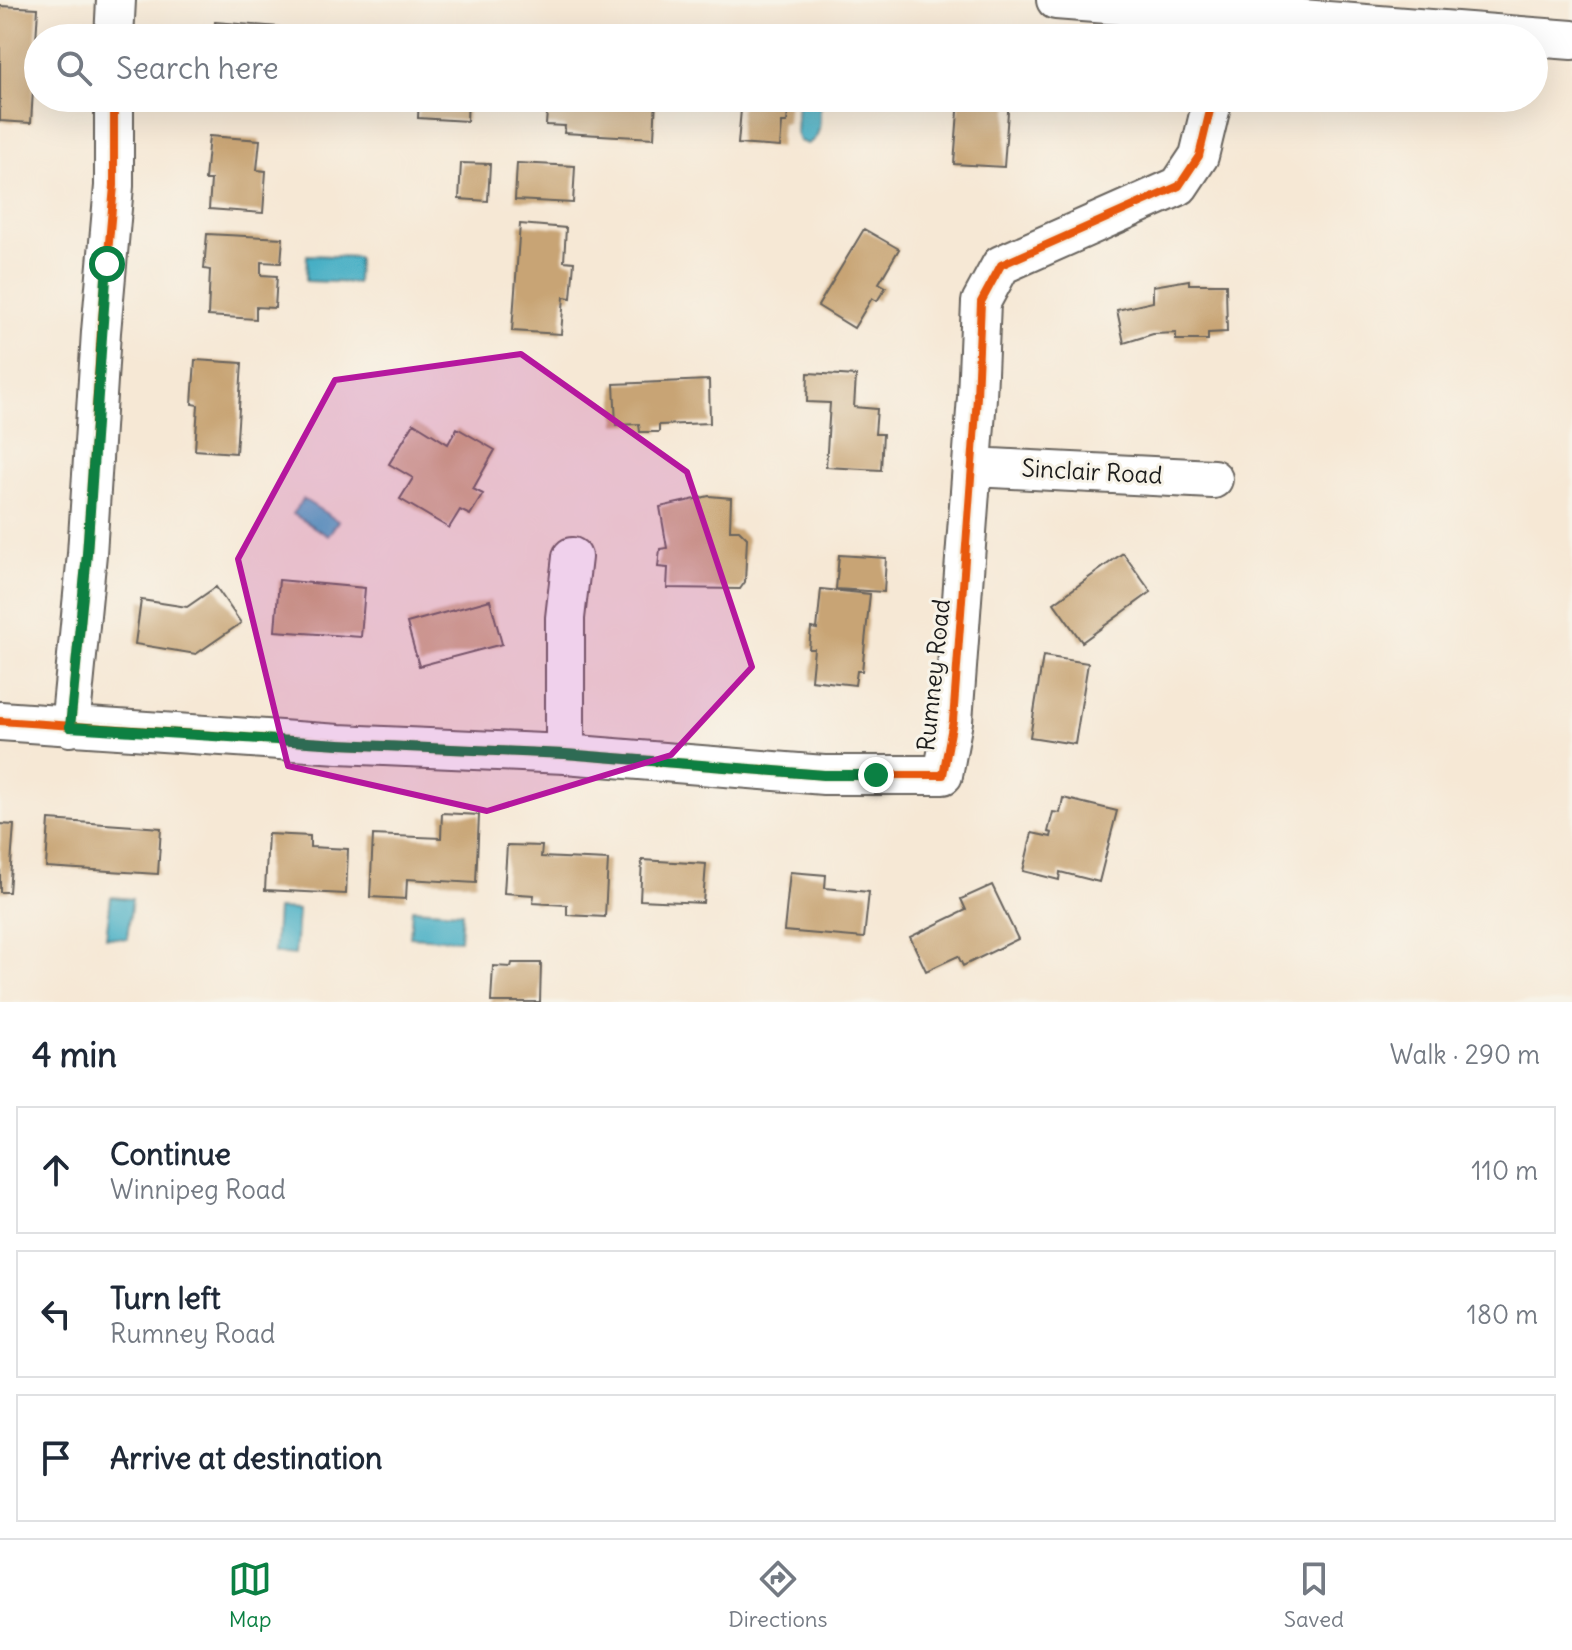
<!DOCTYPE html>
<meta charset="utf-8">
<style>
:root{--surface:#fff;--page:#f2f2f3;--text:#1f2937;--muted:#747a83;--line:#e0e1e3;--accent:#0b8043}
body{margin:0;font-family:Delius,sans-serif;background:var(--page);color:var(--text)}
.stop{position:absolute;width:24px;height:24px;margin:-18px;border:6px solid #0b8043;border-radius:50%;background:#fff}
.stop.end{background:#0b8043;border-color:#fff;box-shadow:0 2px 8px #0008}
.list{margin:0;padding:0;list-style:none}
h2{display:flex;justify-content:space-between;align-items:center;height:104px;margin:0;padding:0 32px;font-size:34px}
h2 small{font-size:26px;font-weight:400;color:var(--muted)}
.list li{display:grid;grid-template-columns:52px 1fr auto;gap:24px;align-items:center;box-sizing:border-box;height:128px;margin:0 16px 16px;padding:0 16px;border:2px solid var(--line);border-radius:0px}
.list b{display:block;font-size:30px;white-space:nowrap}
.list p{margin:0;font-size:26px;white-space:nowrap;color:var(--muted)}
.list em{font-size:26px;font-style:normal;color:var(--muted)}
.icon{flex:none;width:44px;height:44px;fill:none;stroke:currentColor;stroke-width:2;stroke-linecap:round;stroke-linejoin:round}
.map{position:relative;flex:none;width:1572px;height:1002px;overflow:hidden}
.search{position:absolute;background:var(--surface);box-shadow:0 8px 32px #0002;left:24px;right:24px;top:24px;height:88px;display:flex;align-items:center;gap:20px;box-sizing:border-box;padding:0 28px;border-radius:44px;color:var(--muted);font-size:30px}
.sheet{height:536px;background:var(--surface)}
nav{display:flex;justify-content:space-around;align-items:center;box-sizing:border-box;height:112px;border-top:2px solid var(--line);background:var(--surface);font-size:22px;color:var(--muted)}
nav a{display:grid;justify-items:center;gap:4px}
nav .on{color:var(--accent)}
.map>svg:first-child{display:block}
</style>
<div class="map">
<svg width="1572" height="1002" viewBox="0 0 1572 1002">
<rect width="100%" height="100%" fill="#f7f3e8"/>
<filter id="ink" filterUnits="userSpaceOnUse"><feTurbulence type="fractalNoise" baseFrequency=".0125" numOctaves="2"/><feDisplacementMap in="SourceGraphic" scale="16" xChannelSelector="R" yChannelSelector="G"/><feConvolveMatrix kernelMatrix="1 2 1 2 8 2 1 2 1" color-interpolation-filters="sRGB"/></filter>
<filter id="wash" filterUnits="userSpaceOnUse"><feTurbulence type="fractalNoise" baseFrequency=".006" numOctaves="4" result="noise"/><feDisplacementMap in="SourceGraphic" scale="32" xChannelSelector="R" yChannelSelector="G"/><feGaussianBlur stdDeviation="1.8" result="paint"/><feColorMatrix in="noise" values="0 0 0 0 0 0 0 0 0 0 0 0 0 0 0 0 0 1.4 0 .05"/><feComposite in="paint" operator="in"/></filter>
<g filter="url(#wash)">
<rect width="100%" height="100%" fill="#f6e8d5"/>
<path fill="#46afc5" stroke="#316670" stroke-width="2" d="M798 98H818L820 101C819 117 824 137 807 144L799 141 796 133Z
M307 255 358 257 357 283 306 281Z
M303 499 338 521 328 536 293 514Z
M111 897 132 899 127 939 106 937Z
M277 909 298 910 295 955 274 953Z
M412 909 462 912 460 940 410 937Z"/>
<g id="blocks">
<path fill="#c8a474" d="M0 6 38 8 31 123 0 121Z
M215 22 279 27 278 38H214Z
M419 98H468L467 121 418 118Z
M548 98H656L654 138 564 133 565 126 546 125Z
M742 98H789L787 123H782L780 147 738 144Z
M959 98H1009L1004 167 954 164Z
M209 136 260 140 257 170 266 171 263 213 209 209 211 180H205Z
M461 163 490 164 488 201 459 199Z
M517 163 575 166 573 203 515 200Z
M520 224 566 228 564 261 574 262 571 298 564 297 561 334 512 331Z
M864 229 899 249 879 283 886 287 877 301 872 298 854 328 818 306Z
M207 234 283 238 281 263 261 262V275L277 276 275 308 256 307V319L208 316 210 270 204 269Z
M1189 280V284H1226L1227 332 1208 333V340H1176V333L1153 334 1124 343 1117 310 1153 302V286Z
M195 360 242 363 236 453 195 450 198 405 192 404Z
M808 373 856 376 854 407 877 409 875 434H883L881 470 826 467 830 403 807 402Z
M709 380 710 423 659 425V432H640L639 424 616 425 614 384Z
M414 423 448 444 457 428 495 450 473 489 483 494 470 515 460 510 449 528 400 499 413 478 389 464Z
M709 496 731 498 730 530H739L747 538 745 582 740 589 667 588 668 568 658 567 660 549 667 548 660 507Z
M1123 553 1151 592 1082 642 1054 603Z
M839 555 886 558 884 592 836 589Z
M279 580 365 588 361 637 275 631Z
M216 587 241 623 196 654 135 644 141 600 187 607Z
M821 589 870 594 862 671H857L855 685 811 680 814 649H809L811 628 817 629Z
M490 600 502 644 419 666 407 623Z
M1043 656 1088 663 1075 744 1030 737Z
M1063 798 1117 811 1099 882 1060 872 1059 880 1023 871 1032 833 1051 837 1052 833 1048 832 1053 812 1060 813Z
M442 813 479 815 476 883 407 879 406 899 370 897 373 835 441 838Z
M49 820 161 828 158 874 46 867Z
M0 824 14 825 9 892H0Z
M268 834 310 836V847L348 849 346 894 265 890Z
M507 845 542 846 541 857 608 860 605 917 567 915V905L533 903 534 895 504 893Z
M642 860 706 864 703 903 640 900Z
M790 872 826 875 825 888 869 892 864 938 784 931Z
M992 885 1018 939 963 966 958 956 926 971 910 937 966 910 961 899Z
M512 963H541L540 1002H491L493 966 511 967Z"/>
</g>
</g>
<g filter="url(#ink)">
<use href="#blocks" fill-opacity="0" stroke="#68635d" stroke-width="2"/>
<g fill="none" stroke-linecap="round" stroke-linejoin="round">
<g stroke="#68635d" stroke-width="42">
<path id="minor" d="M1056 0 1572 40
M114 38 116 0
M972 467 1213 479
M0 721 339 744 565 754 824 775H943L953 721 977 397 981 302 1001 265 1179 186 1199 156 1213 98
M70 727 87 554 101 332 114 186V98
M565 754V618L572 557"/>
</g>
<use href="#minor" stroke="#fff" stroke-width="38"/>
<g stroke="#f7f3e8" stroke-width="13">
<path id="cycleway" d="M0 721 339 744 565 754 824 775H943L953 721 977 397 981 302 1001 265 1179 186 1199 156 1213 98
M70 727 87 554 101 332 114 186V98"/>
</g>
<use href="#cycleway" stroke="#e8590c" stroke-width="8"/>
</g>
</g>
<g fill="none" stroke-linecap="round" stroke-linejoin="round" filter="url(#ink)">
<path stroke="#0b8043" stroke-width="10" d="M107 264 87 554 70 727 339 744 565 754 824 775H876"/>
</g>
<path fill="#b5179e" fill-opacity="0.2" stroke="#b5179e" stroke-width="6" stroke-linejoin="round" d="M521 354 687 472 752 667 671 755 487 811 288 766 238 559 335 380Z"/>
<g text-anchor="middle" stroke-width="6" stroke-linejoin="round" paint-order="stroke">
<g font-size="24" fill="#1c1c1c" stroke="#f7f3e8">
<text transform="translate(1092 472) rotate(3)" y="8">Sinclair Road</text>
<text transform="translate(934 675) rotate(-84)" y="8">Rumney Road</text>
</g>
</g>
</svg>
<div class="stop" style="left:107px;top:264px"></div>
<div class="stop end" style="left:876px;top:775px"></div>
<div class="search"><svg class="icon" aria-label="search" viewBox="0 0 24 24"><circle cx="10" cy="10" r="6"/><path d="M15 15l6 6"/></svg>Search here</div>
</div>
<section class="sheet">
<h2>4 min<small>Walk · 290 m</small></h2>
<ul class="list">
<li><svg class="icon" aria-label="ahead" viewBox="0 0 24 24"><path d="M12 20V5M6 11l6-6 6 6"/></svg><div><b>Continue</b><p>Winnipeg Road</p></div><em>110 m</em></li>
<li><svg class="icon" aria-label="left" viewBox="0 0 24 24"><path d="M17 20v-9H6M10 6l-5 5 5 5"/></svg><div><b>Turn left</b><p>Rumney Road</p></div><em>180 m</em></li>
<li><svg class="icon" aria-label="arrive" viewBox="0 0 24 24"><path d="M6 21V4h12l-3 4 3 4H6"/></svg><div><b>Arrive at destination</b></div></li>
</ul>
</section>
<nav>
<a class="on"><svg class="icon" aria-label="map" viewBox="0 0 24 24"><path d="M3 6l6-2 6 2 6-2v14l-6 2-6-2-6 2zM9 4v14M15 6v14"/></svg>Map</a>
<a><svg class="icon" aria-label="directions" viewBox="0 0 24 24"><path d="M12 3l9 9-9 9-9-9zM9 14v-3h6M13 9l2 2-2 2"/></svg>Directions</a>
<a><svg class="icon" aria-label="saved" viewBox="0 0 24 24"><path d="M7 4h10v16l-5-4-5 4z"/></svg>Saved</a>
</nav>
